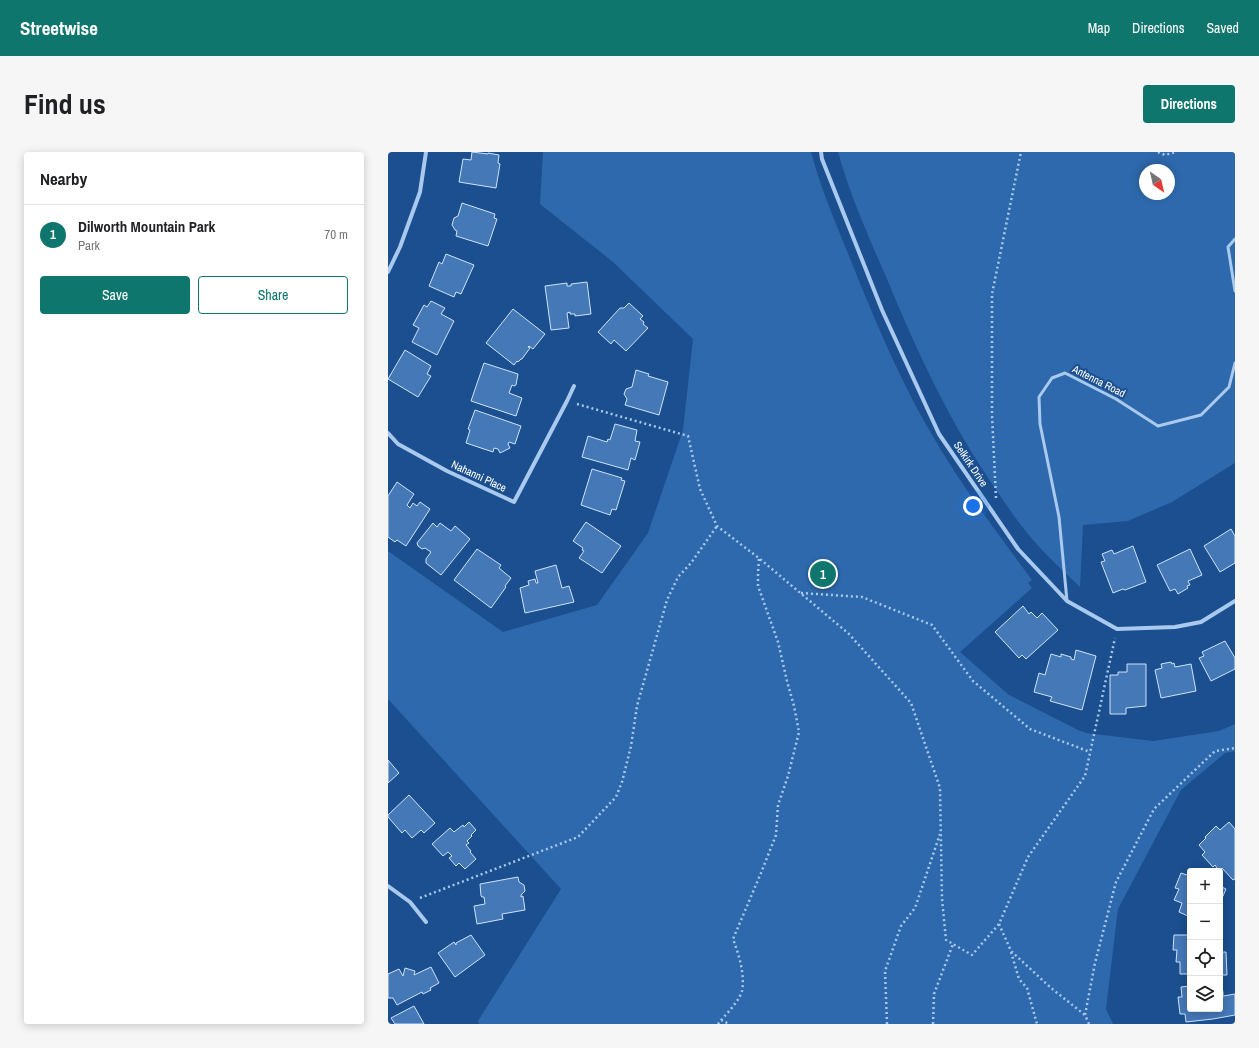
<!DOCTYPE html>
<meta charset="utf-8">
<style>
:root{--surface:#fff;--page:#f6f6f6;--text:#202124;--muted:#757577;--line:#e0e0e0;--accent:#0f766e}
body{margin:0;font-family:"Archivo Narrow",sans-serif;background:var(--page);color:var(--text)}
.controls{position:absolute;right:12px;bottom:12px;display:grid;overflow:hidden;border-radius:4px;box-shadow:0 2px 10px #0003}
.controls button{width:36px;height:36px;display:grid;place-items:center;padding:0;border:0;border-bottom:1px solid var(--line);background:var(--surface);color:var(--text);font:20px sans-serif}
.compass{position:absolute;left:751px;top:12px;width:36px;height:36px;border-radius:50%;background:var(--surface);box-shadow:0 2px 10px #0003;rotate:146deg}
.you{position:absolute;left:585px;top:354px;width:14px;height:14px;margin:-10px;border:3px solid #fff;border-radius:50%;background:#1a73e8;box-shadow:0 0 0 6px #1a73e833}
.badge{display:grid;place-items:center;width:26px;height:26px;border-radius:50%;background:var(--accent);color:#fff;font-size:13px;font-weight:700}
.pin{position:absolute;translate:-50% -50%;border:2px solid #fff;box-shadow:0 1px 4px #0006}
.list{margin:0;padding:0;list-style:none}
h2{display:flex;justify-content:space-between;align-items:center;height:52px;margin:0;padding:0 16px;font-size:17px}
h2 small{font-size:13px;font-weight:400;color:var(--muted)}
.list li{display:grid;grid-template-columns:26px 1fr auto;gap:12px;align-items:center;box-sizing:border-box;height:60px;padding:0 16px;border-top:1px solid var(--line)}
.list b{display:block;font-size:15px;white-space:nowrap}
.list p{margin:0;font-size:13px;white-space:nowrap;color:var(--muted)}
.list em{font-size:13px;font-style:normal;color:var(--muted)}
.actions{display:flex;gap:8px;padding:12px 16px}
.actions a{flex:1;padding:9px 0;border:1px solid var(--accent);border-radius:4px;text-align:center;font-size:14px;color:var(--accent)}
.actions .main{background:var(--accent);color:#fff}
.icon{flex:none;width:22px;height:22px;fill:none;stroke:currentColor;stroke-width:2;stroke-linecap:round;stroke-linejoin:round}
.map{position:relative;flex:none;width:847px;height:872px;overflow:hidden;border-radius:4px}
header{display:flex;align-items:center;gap:24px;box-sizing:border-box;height:56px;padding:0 20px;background:var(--accent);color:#fff}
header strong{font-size:19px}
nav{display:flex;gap:22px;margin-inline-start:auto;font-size:14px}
.intro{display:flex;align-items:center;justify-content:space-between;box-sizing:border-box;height:96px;padding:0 24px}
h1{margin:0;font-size:28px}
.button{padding:10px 18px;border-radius:4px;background:var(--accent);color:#fff;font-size:14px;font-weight:700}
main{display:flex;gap:24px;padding:0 24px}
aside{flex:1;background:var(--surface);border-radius:4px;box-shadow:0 2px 10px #0003}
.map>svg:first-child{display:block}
</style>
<header>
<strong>Streetwise</strong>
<nav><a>Map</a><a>Directions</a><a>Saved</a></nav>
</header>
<div class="intro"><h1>Find us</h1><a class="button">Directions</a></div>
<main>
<aside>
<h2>Nearby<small></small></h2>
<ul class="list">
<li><span class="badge">1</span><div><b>Dilworth Mountain Park</b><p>Park</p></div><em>70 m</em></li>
</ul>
<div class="actions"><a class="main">Save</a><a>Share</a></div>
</aside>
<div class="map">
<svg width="847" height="872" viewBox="0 0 847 872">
<rect width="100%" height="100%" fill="#1b4f8f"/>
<path fill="#2e69ad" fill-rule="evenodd" d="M155 0H423C432 34 446 67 459 99 483 159 508 220 540 276 570 329 607 378 644 428L640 431 644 436 572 500 621 543 690 578 698 581 765 589 831 579 847 572V599L837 601 793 638 730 757 718 857 725 872H91L90 869 173 737 0 547V399L115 480 209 453 260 381 295 278 305 187 225 110 152 52Z
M450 0H847V311L784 350 740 369 695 373 692 435C679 422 665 410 653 397 637 380 622 359 609 339 563 273 530 202 499 127 481 86 462 43 450 0ZM757 18H781V42H757Z"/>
<path fill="#4478b7" stroke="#cfe3fa" d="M84 0 100 2V1L111 3 110 11 112 12 108 36 71 30 75 7 83 8Z
M74 51 107 62 106 66 109 67 100 94 68 84 69 79 67 78 64 73 66 66 70 64Z
M58 102 86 113 73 142 68 140 66 145 41 134 51 110 54 112Z
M199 130 203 162 187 164V162H182V160L179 161 181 176 163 178 157 134 179 131V134H183V132Z
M43 149 57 156 53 162 66 169 49 203 24 190 31 176 25 173 36 153 39 155Z
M241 151 255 164 252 167 256 170 255 172 260 176 238 199 226 188 223 192 210 180 232 156H236Z
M125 157 157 182 145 197 141 194 140 195 142 196 134 207H133L130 210 129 209 126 213 98 191Z
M17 198 43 214 39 222 43 224 30 245 0 227Z
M96 211 130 222 128 233 126 234 124 233 121 241 134 246 128 264 83 249Z
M248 218 261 222 260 224 280 230 271 263 237 253 239 247 236 242 238 237 244 235Z
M87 258 133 274 127 292 121 290 120 292 122 296 112 301 110 297 106 296 105 300 78 291 82 278 80 277Z
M227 272 249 278 247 289 252 290 247 308 243 306 240 318 194 305 200 284 219 290 220 287 222 288Z
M204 317 234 326 233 328 237 329 228 358 224 357 222 363 193 353Z
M9 330 26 342 19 353 22 356 25 351 29 354 32 350 42 357 18 394 9 388 7 390 0 385V344Z
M198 370 233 394 214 421 191 406 196 399 194 398 195 396 185 389Z
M45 371 49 375 52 371 63 379 67 374 82 387 53 423 38 411V407L43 400 37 396 34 397 30 394 29 391Z
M843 377 847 384V411L832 420 816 394Z
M745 394 758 430 737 438 735 437 725 441 713 410 717 409 714 402 724 398 726 402Z
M89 397 113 413 111 416 123 426 117 434 118 435 103 456 66 428Z
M802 397 814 423 800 429 802 433 799 434 800 436 790 442 787 437 782 439 769 413Z
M168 413 174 436 181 434 186 450 137 461 132 436 141 433 140 429 147 427 148 431H150L147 419Z
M635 454 641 462 643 460 649 466 654 461 670 478 638 507 634 503 631 506 607 480Z
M837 489 847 506V517L823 529 811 506 816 504 814 500Z
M688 498 708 504 694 558 662 549 664 545 646 540 651 521 657 523 663 502 673 505V502L683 505V507L686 508Z
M783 510 784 512 786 511 787 515 803 512 808 539 773 546 767 518 774 516 773 512Z
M739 512H758V554L738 556V562H722V523H730V520H739Z
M0 608 11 621 0 631Z
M21 643 47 671 36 681 33 678 24 686 17 678 14 681 0 665V663Z
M81 670 88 678 83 683 84 684 79 689 81 691 78 693 83 699 82 700 88 707 77 717 71 711 68 714 61 706 64 704 60 700 55 704 44 692 62 676 66 680 75 673 76 675Z
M841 670 847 677V727L845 728 834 716 831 719 827 713 825 715 814 703 817 700 811 693 818 686 817 685 828 674 832 678Z
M793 721 802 724V765L791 760 794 751 786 748 791 737 787 736Z
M130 725 131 730 136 733 137 739 133 743V745L135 744 137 758 114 762 115 767 89 772 86 754 97 752 96 745H94L93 744 92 732Z
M832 734 838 737 832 751Z
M83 783 97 803 67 825 50 801 66 790 68 793V791Z
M786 783H802V822H792V810H788L789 798H785Z
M832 794H834V800H838L839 823H832Z
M43 815 51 831 42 836 43 838 35 842 34 840 9 853 5 846H0V822L11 817 15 824 17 816 27 819 26 823Z
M802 834V857H832V839H835V844L847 842V863L825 867 798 870 797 862H792L790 845H794L793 835Z
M26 854 36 872H7L3 866Z"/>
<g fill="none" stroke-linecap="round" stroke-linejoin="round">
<path stroke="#a9c9ee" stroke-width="2.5" stroke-dasharray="2 3" stroke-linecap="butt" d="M770 0 777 3 788 0
M189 252 300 284 312 337 329 374 372 407 461 482 523 551 552 636 554 747 558 788 584 803 611 772 640 705 697 624 727 486
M608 346 604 263V142L633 0
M413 441 474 445 544 473 585 529 642 577 702 600
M32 746 190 685 228 645 234 630 243 594 249 554 279 448 290 425 303 411 329 374
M611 772 623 799 663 836 697 863
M623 800 631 827 639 836 649 872
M333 868 341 872
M330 872C337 863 351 850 354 839 357 822 351 803 345 787L373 721 388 683 390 653 400 624 411 580 406 554 399 529 390 490 370 434V421L371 407
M499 872 497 819 513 774 527 756 552 682
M545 872 546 842 565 792
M701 872 697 863 707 811 728 730 766 657 827 599 847 596"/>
<path stroke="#a9c9ee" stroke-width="3" d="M847 87 840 95 847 139
M679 449 671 365 652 272 651 245 664 226 677 221 728 247 770 274 813 263 841 235 847 211"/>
<path stroke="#a9c9ee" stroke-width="4" d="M433 0 434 7 494 158 551 282 630 397 679 449 729 477 787 475 813 470 847 449
M0 120 12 95 32 40 38 0
M0 281 10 292 59 319 126 350 179 249 186 234
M0 734 22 750 38 770"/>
</g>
<g text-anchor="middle" stroke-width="4" stroke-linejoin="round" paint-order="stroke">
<g font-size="11" fill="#fff" stroke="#1b4f8f">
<text transform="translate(711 229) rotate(27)" y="4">Antenna Road</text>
<text transform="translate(583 312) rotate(56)" y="4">Selkirk Drive</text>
<text transform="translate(91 324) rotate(25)" y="4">Nahanni Place</text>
</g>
</g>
</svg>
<div class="controls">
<button>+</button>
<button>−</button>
<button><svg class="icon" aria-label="locate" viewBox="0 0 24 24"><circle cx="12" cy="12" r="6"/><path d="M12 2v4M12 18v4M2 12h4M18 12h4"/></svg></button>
<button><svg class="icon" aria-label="layers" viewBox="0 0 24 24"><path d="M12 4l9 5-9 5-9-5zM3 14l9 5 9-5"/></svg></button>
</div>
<svg class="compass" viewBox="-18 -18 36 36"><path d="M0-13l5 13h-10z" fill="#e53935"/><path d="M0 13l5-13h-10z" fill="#757577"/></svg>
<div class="you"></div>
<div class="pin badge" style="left:435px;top:422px">1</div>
</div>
</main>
